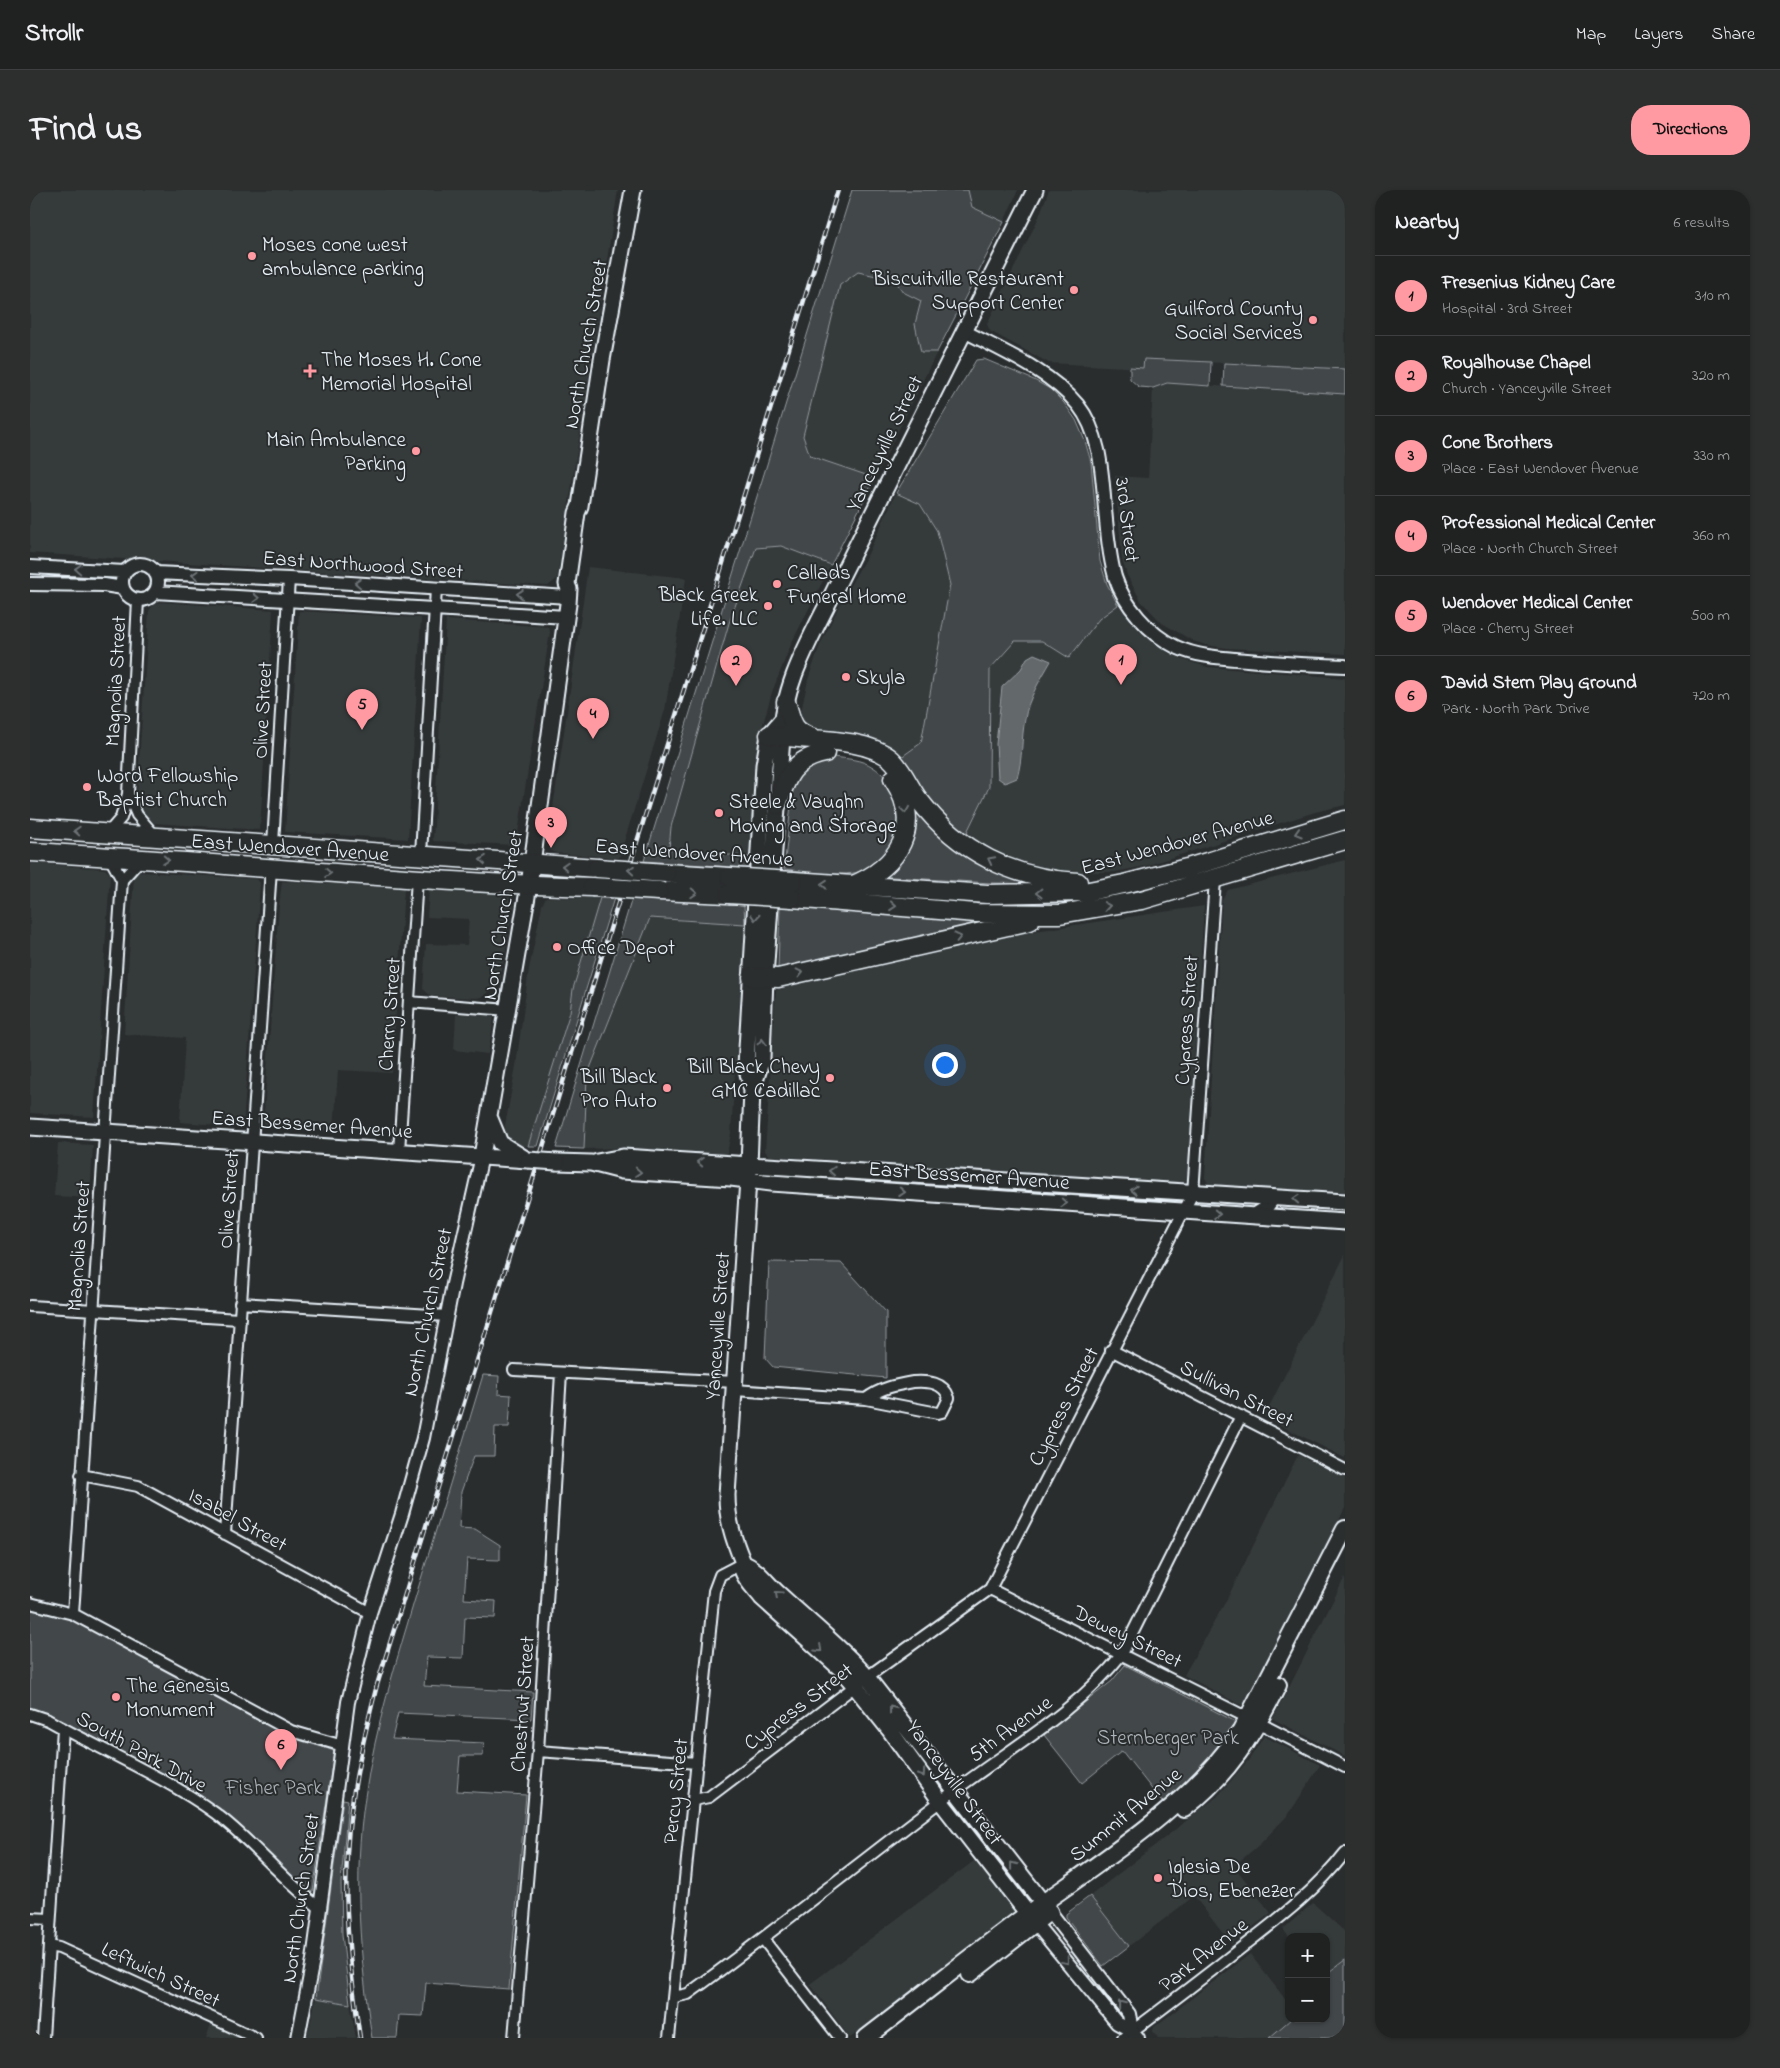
<!DOCTYPE html>
<meta charset="utf-8">
<style>
:root{--surface:#202222;--page:#2d2f2f;--text:#f1f3f6;--muted:#a2a4a5;--line:#3d3f40;--accent:#ff9aa2}
body{margin:0;font-family:"Indie Flower",sans-serif;background:var(--page);color:var(--text)}
.controls{position:absolute;right:15px;bottom:15px;display:grid;overflow:hidden;border-radius:10px;box-shadow:0 1px 4px #0004}
.controls button{width:45px;height:45px;display:grid;place-items:center;padding:0;border:0;border-bottom:1px solid var(--line);background:var(--surface);color:var(--text);font:25px sans-serif}
.you{position:absolute;left:914px;top:874px;width:18px;height:18px;margin:-12px;border:4px solid #fff;border-radius:50%;background:#1a73e8;box-shadow:0 0 0 8px #1a73e833}
.badge{display:grid;place-items:center;width:32px;height:32px;border-radius:50%;background:var(--accent);color:#111;font-size:16px;font-weight:700}
.pin{position:absolute;translate:-50% -41px;filter:drop-shadow(0 1px 2px #0008)}
.pin::after{content:'';position:absolute;top:26px;width:18px;height:15px;background:inherit;clip-path:polygon(0 0,100% 0,50% 100%)}
.list{margin:0;padding:0;list-style:none}
h2{display:flex;justify-content:space-between;align-items:center;height:65px;margin:0;padding:0 20px;font-size:21px}
h2 small{font-size:16px;font-weight:400;color:var(--muted)}
.list li{display:grid;grid-template-columns:32px 1fr auto;gap:15px;align-items:center;box-sizing:border-box;height:80px;padding:0 20px;border-top:1px solid var(--line)}
.list b{display:block;font-size:19px;white-space:nowrap}
.list p{margin:0;font-size:16px;white-space:nowrap;color:var(--muted)}
.list em{font-size:16px;font-style:normal;color:var(--muted)}
.map{position:relative;flex:none;width:1315px;height:1848px;overflow:hidden;border-radius:20px}
header{display:flex;align-items:center;gap:30px;box-sizing:border-box;height:70px;padding:0 25px;background:var(--surface);border-bottom:1px solid var(--line)}
header strong{font-size:24px}
nav{display:flex;gap:28px;margin-inline-start:auto;font-size:18px}
.intro{display:flex;align-items:center;justify-content:space-between;box-sizing:border-box;height:120px;padding:0 30px}
h1{margin:0;font-size:35px}
.button{padding:12px 22px;border-radius:20px;background:var(--accent);color:#111;font-size:18px;font-weight:700}
main{display:flex;gap:30px;padding:0 30px}
aside{flex:1;background:var(--surface);border-radius:20px;box-shadow:0 1px 4px #0004}
.map>svg:first-child{display:block}
</style>
<header>
<strong>Strollr</strong>
<nav><a>Map</a><a>Layers</a><a>Share</a></nav>
</header>
<div class="intro"><h1>Find us</h1><a class="button">Directions</a></div>
<main>
<div class="map">
<svg width="1315" height="1848" viewBox="0 0 1315 1848">
<rect width="100%" height="100%" fill="#2a2d2e"/>
<filter id="ink" filterUnits="userSpaceOnUse"><feTurbulence type="fractalNoise" baseFrequency=".02" numOctaves="2"/><feDisplacementMap in="SourceGraphic" scale="10" xChannelSelector="R" yChannelSelector="G"/><feConvolveMatrix kernelMatrix="1 2 1 2 8 2 1 2 1" color-interpolation-filters="sRGB"/></filter>
<g filter="url(#ink)">
<path fill="#363a3b" d="M0 0H588L527 389 518 396 0 363Z
M938 0H988L974 32 942 17Z
M1019 0H1315V179L1114 169 1113 178 1019 173 960 141 957 134 1008 29Z
M828 82 865 90 873 102 891 111 885 134 891 161 907 162 845 288 780 266 773 246 810 95Z
M1137 193 1315 204V464L1197 458 1176 455 1163 451 1132 433 1111 411 1097 385 1092 370 1085 286 1118 288 1123 198Z
M866 303 890 314 907 341 920 395 891 553 870 568 853 554 833 547 783 542 769 531 778 490 790 455 813 408 839 362Z
M751 356 801 375 762 452 742 502 733 534 727 565 719 667 639 659 641 637 699 433 726 358Z
M558 377 656 388 635 520 589 668 526 663 520 660 518 653Z
M130 412 243 420 230 640 124 633 118 629 110 617 107 603 119 421 123 415Z
M1088 415 1110 442 1138 463 1157 471 1177 477 1315 488V615L1285 622 1115 676 1085 682H1052L1013 678 984 670 961 661 935 646 959 597 960 479 985 451H1012L1039 468 1069 429Z
M269 421 391 428 378 649 255 642Z
M416 430 519 437 520 442 486 655 403 651Z
M1315 670V1005L1180 996 1175 988 1192 710 1198 700Z
M0 673 75 679 80 684 64 927 0 923Z
M111 682 227 689 230 693 213 937 150 932 155 848 94 844 104 686Z
M252 691 374 698 362 883 308 880 304 941 233 937 249 715Z
M399 700 480 705 483 708 484 716 470 792 454 806 447 808 401 806 393 799 396 754 437 755 439 729 397 727Z
M516 707 570 708 543 799 540 822 498 956 488 955 480 951 476 943 475 936 486 876 499 779 512 715Z
M1174 716 1157 990 1150 994 739 966 735 961 746 801 756 792 905 756Z
M620 728 715 734 701 943 697 963 691 964 592 958 554 959 557 886Z
M426 824 462 826 464 828 458 864 424 860Z
M28 953 63 955 60 1008 24 1006Z
M1315 1065V1268L1234 1227Z
M1268 1265 1315 1288V1318L1215 1517 1154 1485 1196 1411Z
M1315 1387V1566L1243 1529Z
M1234 1546 1290 1575 1259 1624 1230 1654 1204 1676 1241 1723 1201 1754 1164 1706 1099 1756 1060 1706 1188 1606 1220 1568Z
M944 1671 984 1720 983 1725 820 1848 780 1794Z
M1283 1713 1315 1742V1770L1296 1784V1747H1259L1253 1739Z
M1220 1764 1259 1814V1829H1261L1239 1848H1128L1123 1841 1124 1837Z
M286 1808 320 1814 326 1848H277Z
M181 1835 210 1848H176Z"/>
<path fill="#424648" stroke="#959ca0" d="M822 0H938L942 17 974 32 907 162H891L885 134 891 111 873 102 865 90 828 82 810 95 773 246 780 266 845 288 801 375 751 356 726 358 699 433 641 637 639 659 719 667 718 678 614 671Z
M954 169 1004 190 1020 199 1034 213 1046 230 1055 251 1061 272 1070 371 1077 394 1088 415 1069 429 1039 468 1012 451H985L960 479 959 597 935 646 902 617 870 568 891 553 920 395 907 341 890 314 866 303 946 170Z
M1114 169 1181 172 1180 196 1137 193 1123 198 1109 197 1100 189V177L1113 178Z
M1194 173 1315 179V204L1193 196Z
M803 567C817 569 831 569 843 577 881 601 876 662 834 680 814 689 776 681 754 679L764 587 788 568Z
M878 607 891 622 1012 694 961 693 846 686 857 678Z
M570 708H584L508 956H498L540 822 543 799Z
M602 708 714 715 715 734 620 728 557 886 554 959 526 958Z
M750 717 978 730 756 779 748 778Z
M739 1072 811 1073 856 1122V1188L743 1177 735 1168Z
M453 1185 469 1186 468 1204 481 1205 479 1237H465L464 1266H444L431 1302 429 1338 445 1339 470 1355V1370L437 1369 434 1409 466 1411 465 1428 435 1427 433 1468 397 1467 394 1496 503 1502 501 1529 368 1523 362 1549 454 1553 453 1566H430L427 1601 496 1605 479 1799 396 1793 393 1826 369 1825 367 1848H342C330 1769 323 1687 335 1607 345 1538 367 1469 387 1402 409 1330 431 1258 453 1185Z
M0 1419 34 1426 56 1435C136 1479 217 1531 304 1561L283 1701 278 1702 274 1700 187 1617 149 1592 25 1527 0 1518Z
M1095 1475 1206 1532C1185 1564 1162 1589 1132 1612L1092 1561 1052 1593 1014 1545 1082 1491Z
M313 1609 318 1610 311 1693 312 1744 320 1814 286 1808Z
M1060 1706 1099 1756 1073 1776 1036 1727V1724Z
M1315 1770V1848H1239L1261 1829H1296V1784Z"/>
<path fill="#63686b" stroke="#989fa3" d="M1004 464 1021 471C1011 489 998 508 995 529 991 549 993 568 987 588L975 593 968 588 966 554 972 497 991 479 997 468Z"/>
<g fill="none" stroke-linecap="round" stroke-linejoin="round">
<g stroke="#e8f1f8" stroke-width="14">
<path id="minor" d="M98 604 107 625 125 646
M78 643 91 628 98 604 108 410
M243 654 259 389
M391 665 406 398
M79 666 92 690
M379 812 478 820
M369 961 387 689
M210 1113 417 1126
M0 1116 209 1129
M1081 1160 1315 1280
M484 1180 705 1192
M883 1192C898 1191 914 1192 919 1208L912 1222 908 1223 836 1209C850 1198 866 1195 883 1192Z
M705 1200 836 1209
M51 1285 108 1296 340 1423
M195 1344 241 679
M960 1399 1218 1528
M0 1413 43 1424 261 1541 313 1556
M43 1424 92 690 111 669
M0 1524 18 1530C73 1561 133 1586 185 1623 223 1651 252 1690 290 1718
M1229 1533 1315 1577
M508 1561 667 1573
M664 1610 679 1607 837 1487 960 1399 1163 1003 1185 690
M0 1728 20 1729
M733 1749 810 1848
M19 1756 29 1758 226 1848
M644 1807 658 1804C752 1736 842 1662 935 1593 991 1552 1048 1519 1092 1464L1211 1226
M13 1848 33 1538
M484 1848 508 1561 531 1183
M639 1848 684 1401 690 1385 713 1373
M1093 1848C1136 1816 1178 1784 1220 1751 1255 1724 1288 1698 1315 1663"/>
</g>
<g stroke="#e8f1f8" stroke-width="16">
<path id="tertiary" d="M934 141C972 161 1020 181 1048 215 1071 244 1072 284 1075 319 1077 342 1079 365 1085 387 1094 415 1119 444 1146 457 1168 467 1193 468 1217 470 1249 473 1282 475 1315 476
M92 392a18 18 0 1 1 36 0a18 18 0 1 1-36 0Z
M0 377 95 382
M125 383 259 389 538 407
M0 394 74 395 93 398
M125 402 536 427
M1222 1026 1238 1016 1244 1008
M1020 1722 1099 1824 1102 1841
M1005 1733 1087 1833 1102 1841 1108 1848
M268 1848 283 1770 318 1512 340 1423 372 1324 393 1248 423 1094 452 966"/>
</g>
<g stroke="#e8f1f8" stroke-width="19">
<path id="secondary" d="M752 530 739 545 734 575 732 610 716 875 722 900 719 975 697 1305C697 1329 703 1348 712 1370 713 1374 711 1378 713 1382 716 1391 726 1400 732 1408L812 1480 859 1539 911 1612 1005 1733
M722 900 732 869 735 787 752 547C751 495 784 443 806 397L1005 0
M460 929 470 953 494 968
M0 937 498 970
M452 966 499 695 538 414 539 399 537 394 547 323 550 316 572 170 603 0
M527 972 561 973 592 981 701 988 741 993 1315 1032
M567 972 593 967 1315 1012
M713 1373C728 1379 737 1394 750 1405 780 1433 811 1457 837 1487L1020 1722"/>
</g>
<g stroke="#e8f1f8" stroke-width="20">
<path id="primary" d="M1154 1619C1199 1584 1223 1545 1248 1495
M940 1784 1019 1722
M836 1848C890 1807 942 1765 996 1725 1071 1671 1158 1618 1211 1541L1315 1339"/>
</g>
<g stroke="#e8f1f8" stroke-width="21">
<path id="trunk" d="M756 512C763 533 761 540 783 548
M739 545C774 551 833 546 861 569 873 580 879 597 889 610 928 661 983 689 1048 692
M747 615C757 586 762 570 795 563
M0 638 567 678
M0 662C188 672 375 692 562 697
M636 683 700 687
M763 691 957 704 1054 702 1094 694 1157 678 1315 630
M821 696C869 677 894 636 863 589
M629 701 699 704
M762 708 946 723 1030 724 1112 710 1315 650
M722 787 748 788 1000 731"/>
</g>
<use href="#minor" stroke="#2a2d2e" stroke-width="10"/>
<use href="#tertiary" stroke="#2a2d2e" stroke-width="12"/>
<use href="#secondary" stroke="#2a2d2e" stroke-width="15"/>
<use href="#primary" stroke="#2a2d2e" stroke-width="16"/>
<use href="#trunk" stroke="#2a2d2e" stroke-width="18"/>
<g stroke="#e8f1f8" stroke-width="4.5">
<path id="rail" d="M330 1848C321 1787 314 1725 317 1663 320 1606 333 1550 347 1495L808 0"/>
</g>
<use href="#rail" stroke="#2a2d2e" stroke-width="2.5" stroke-dasharray="8" stroke-linecap="butt"/>
<g stroke="#e8f1f8" stroke-width="19" stroke-linecap="butt">
<path id="secondary-bridge" d="M498 970 527 972"/>
</g>
<g stroke="#e8f1f8" stroke-width="21" stroke-linecap="butt">
<path id="trunk-bridge" d="M567 678 636 683
M700 687 763 691
M562 697 629 701
M699 704 762 708"/>
</g>
<use href="#secondary-bridge" stroke="#2a2d2e" stroke-width="15"/>
<use href="#trunk-bridge" stroke="#2a2d2e" stroke-width="18"/>
</g>
<defs><path id="oneway-chevron" d="M-2-3.5L2.5 0L-2 3.5" fill="none" stroke-width="1.6" stroke-linecap="round" stroke-linejoin="round" transform="scale(1.25)"/></defs>
<g stroke="#6c7275">
<use href="#oneway-chevron" transform="translate(48 379) rotate(-177)"/>
<use href="#oneway-chevron" transform="translate(165 385) rotate(-178)"/>
<use href="#oneway-chevron" transform="translate(328 393) rotate(-176)"/>
<use href="#oneway-chevron" transform="translate(490 404) rotate(-176)"/>
<use href="#oneway-chevron" transform="translate(226 408) rotate(3)"/>
<use href="#oneway-chevron" transform="translate(875 620) rotate(82)"/>
<use href="#oneway-chevron" transform="translate(47 641) rotate(-177)"/>
<use href="#oneway-chevron" transform="translate(1268 643) rotate(163)"/>
<use href="#oneway-chevron" transform="translate(136 670) rotate(4)"/>
<use href="#oneway-chevron" transform="translate(453 670) rotate(-175)"/>
<use href="#oneway-chevron" transform="translate(961 670) rotate(-153)"/>
<use href="#oneway-chevron" transform="translate(535 676) rotate(-177)"/>
<use href="#oneway-chevron" transform="translate(601 680) rotate(-175)"/>
<use href="#oneway-chevron" transform="translate(298 683) rotate(4)"/>
<use href="#oneway-chevron" transform="translate(794 694) rotate(-175)"/>
<use href="#oneway-chevron" transform="translate(664 703) rotate(3)"/>
<use href="#oneway-chevron" transform="translate(1009 703) rotate(179)"/>
<use href="#oneway-chevron" transform="translate(863 716) rotate(5)"/>
<use href="#oneway-chevron" transform="translate(1077 716) rotate(-9)"/>
<use href="#oneway-chevron" transform="translate(725 727) rotate(93)"/>
<use href="#oneway-chevron" transform="translate(928 747) rotate(-13)"/>
<use href="#oneway-chevron" transform="translate(770 783) rotate(-13)"/>
<use href="#oneway-chevron" transform="translate(732 852) rotate(-88)"/>
<use href="#oneway-chevron" transform="translate(670 972) rotate(-176)"/>
<use href="#oneway-chevron" transform="translate(802 981) rotate(-176)"/>
<use href="#oneway-chevron" transform="translate(608 982) rotate(4)"/>
<use href="#oneway-chevron" transform="translate(1104 1000) rotate(-176)"/>
<use href="#oneway-chevron" transform="translate(872 1002) rotate(4)"/>
<use href="#oneway-chevron" transform="translate(1266 1009) rotate(-176)"/>
<use href="#oneway-chevron" transform="translate(1034 1013) rotate(4)"/>
<use href="#oneway-chevron" transform="translate(1187 1024) rotate(4)"/>
<use href="#oneway-chevron" transform="translate(748 1404) rotate(-138)"/>
<use href="#oneway-chevron" transform="translate(789 1459) rotate(43)"/>
<use href="#oneway-chevron" transform="translate(862 1519) rotate(-128)"/>
<use href="#oneway-chevron" transform="translate(892 1584) rotate(55)"/>
<use href="#oneway-chevron" transform="translate(983 1675) rotate(-128)"/>
<use href="#oneway-chevron" transform="translate(1036 1771) rotate(50)"/>
<use href="#oneway-chevron" transform="translate(1091 1814) rotate(-128)"/>
</g>
</g>
<g fill="#ff9aa2" stroke="#2a2d2e" stroke-width="2">
<circle cx="222" cy="66" r="5"/>
<circle cx="1044" cy="100" r="5"/>
<circle cx="1283" cy="130" r="5"/>
<path d="M277.5 173.5h5v5h5v5h-5v5h-5v-5h-5v-5h5z"/>
<circle cx="386" cy="261" r="5"/>
<circle cx="747" cy="394" r="5"/>
<circle cx="738" cy="416" r="5"/>
<circle cx="816" cy="487" r="5"/>
<circle cx="57" cy="597" r="5"/>
<circle cx="689" cy="623" r="5"/>
<circle cx="527" cy="757" r="5"/>
<circle cx="800" cy="888" r="5"/>
<circle cx="637" cy="898" r="5"/>
<circle cx="86" cy="1507" r="5"/>
<circle cx="1128" cy="1688" r="5"/>
</g>
<g text-anchor="middle" stroke-width="4" stroke-linejoin="round" paint-order="stroke">
<g font-size="21" fill="#e8f1f8" stroke="#2a2d2e" text-anchor="start">
<text x="232" y="61">Moses cone west<tspan x="232" dy="24">ambulance parking</tspan></text>
<text x="1034" y="95" text-anchor="end">Biscuitville Restaurant<tspan x="1034" dy="24">Support Center</tspan></text>
<text x="1273" y="125" text-anchor="end">Guilford County<tspan x="1273" dy="24">Social Services</tspan></text>
<text x="291" y="176">The Moses H. Cone<tspan x="291" dy="24">Memorial Hospital</tspan></text>
<text x="376" y="256" text-anchor="end">Main Ambulance<tspan x="376" dy="24">Parking</tspan></text>
<text x="757" y="389">Callads<tspan x="757" dy="24">Funeral Home</tspan></text>
<text x="728" y="411" text-anchor="end">Black Greek<tspan x="728" dy="24">Life. LLC</tspan></text>
<text x="826" y="494">Skyla</text>
<text x="67" y="592">Word Fellowship<tspan x="67" dy="24">Baptist Church</tspan></text>
<text x="699" y="618">Steele &amp; Vaughn<tspan x="699" dy="24">Moving and Storage</tspan></text>
<text x="537" y="764">Office Depot</text>
<text x="790" y="883" text-anchor="end">Bill Black Chevy<tspan x="790" dy="24">GMC Cadillac</tspan></text>
<text x="627" y="893" text-anchor="end">Bill Black<tspan x="627" dy="24">Pro Auto</tspan></text>
<text x="96" y="1502">The Genesis<tspan x="96" dy="24">Monument</tspan></text>
<text x="1138" y="1683">Iglesia De<tspan x="1138" dy="24">Dios, Ebenezer</tspan></text>
</g>
<g font-size="21" fill="#e8f1f8" stroke="#2a2d2e">
<text transform="translate(555 154) rotate(-80)" y="7">North Church Street</text>
<text transform="translate(854 253) rotate(-64)" y="7">Yanceyville Street</text>
<text transform="translate(1098 330) rotate(83)" y="7">3rd Street</text>
<text transform="translate(333 374) rotate(4)" y="7">East Northwood Street</text>
<text transform="translate(85 491) rotate(-87)" y="7">Magnolia Street</text>
<text transform="translate(232 520) rotate(-87)" y="7">Olive Street</text>
<text transform="translate(1147 652) rotate(-15)" y="7">East Wendover Avenue</text>
<text transform="translate(260 657) rotate(4)" y="7">East Wendover Avenue</text>
<text transform="translate(664 662) rotate(4)" y="7">East Wendover Avenue</text>
<text transform="translate(472 725) rotate(-81)" y="7">North Church Street</text>
<text transform="translate(359 824) rotate(-86)" y="7">Cherry Street</text>
<text transform="translate(1156 830) rotate(-86)" y="7">Cypress Street</text>
<text transform="translate(282 934) rotate(4)" y="7">East Bessemer Avenue</text>
<text transform="translate(939 985) rotate(4)" y="7">East Bessemer Avenue</text>
<text transform="translate(198 1010) rotate(-86)" y="7">Olive Street</text>
<text transform="translate(48 1056) rotate(-86)" y="7">Magnolia Street</text>
<text transform="translate(397 1122) rotate(-78)" y="7">North Church Street</text>
<text transform="translate(687 1136) rotate(-86)" y="7">Yanceyville Street</text>
<text transform="translate(1207 1203) rotate(27)" y="7">Sullivan Street</text>
<text transform="translate(1033 1216) rotate(-63)" y="7">Cypress Street</text>
<text transform="translate(208 1329) rotate(29)" y="7">Isabel Street</text>
<text transform="translate(1098 1446) rotate(26)" y="7">Dewey Street</text>
<text transform="translate(492 1514) rotate(-86)" y="7">Chestnut Street</text>
<text transform="translate(768 1516) rotate(-37)" y="7">Cypress Street</text>
<text transform="translate(980 1538) rotate(-36)" y="7">5th Avenue</text>
<text transform="translate(112 1561) rotate(29)" y="7">South Park Drive</text>
<text transform="translate(925 1592) rotate(54)" y="7">Yanceyville Street</text>
<text transform="translate(645 1601) rotate(-84)" y="7">Percy Street</text>
<text transform="translate(1095 1624) rotate(-39)" y="7">Summit Avenue</text>
<text transform="translate(270 1708) rotate(-82)" y="7">North Church Street</text>
<text transform="translate(1173 1764) rotate(-38)" y="7">Park Avenue</text>
<text transform="translate(131 1784) rotate(25)" y="7">Leftwich Street</text>
</g>
<g font-size="21" fill="#aeb5ba" stroke="#2a2d2e">
<text x="1138" y="1554">Sternberger Park</text>
<text x="244" y="1604">Fisher Park</text>
</g>
</g>
</svg>
<div class="controls">
<button>+</button>
<button>−</button>
</div>
<div class="you"></div>
<div class="pin badge" style="left:1091px;top:495px">1</div>
<div class="pin badge" style="left:706px;top:496px">2</div>
<div class="pin badge" style="left:521px;top:658px">3</div>
<div class="pin badge" style="left:563px;top:549px">4</div>
<div class="pin badge" style="left:332px;top:540px">5</div>
<div class="pin badge" style="left:251px;top:1580px">6</div>
</div>
<aside>
<h2>Nearby<small>6 results</small></h2>
<ul class="list">
<li><span class="badge">1</span><div><b>Fresenius Kidney Care</b><p>Hospital · 3rd Street</p></div><em>310 m</em></li>
<li><span class="badge">2</span><div><b>Royalhouse Chapel</b><p>Church · Yanceyville Street</p></div><em>320 m</em></li>
<li><span class="badge">3</span><div><b>Cone Brothers</b><p>Place · East Wendover Avenue</p></div><em>330 m</em></li>
<li><span class="badge">4</span><div><b>Professional Medical Center</b><p>Place · North Church Street</p></div><em>360 m</em></li>
<li><span class="badge">5</span><div><b>Wendover Medical Center</b><p>Place · Cherry Street</p></div><em>500 m</em></li>
<li><span class="badge">6</span><div><b>David Stern Play Ground</b><p>Park · North Park Drive</p></div><em>720 m</em></li>
</ul>
</aside>
</main>
